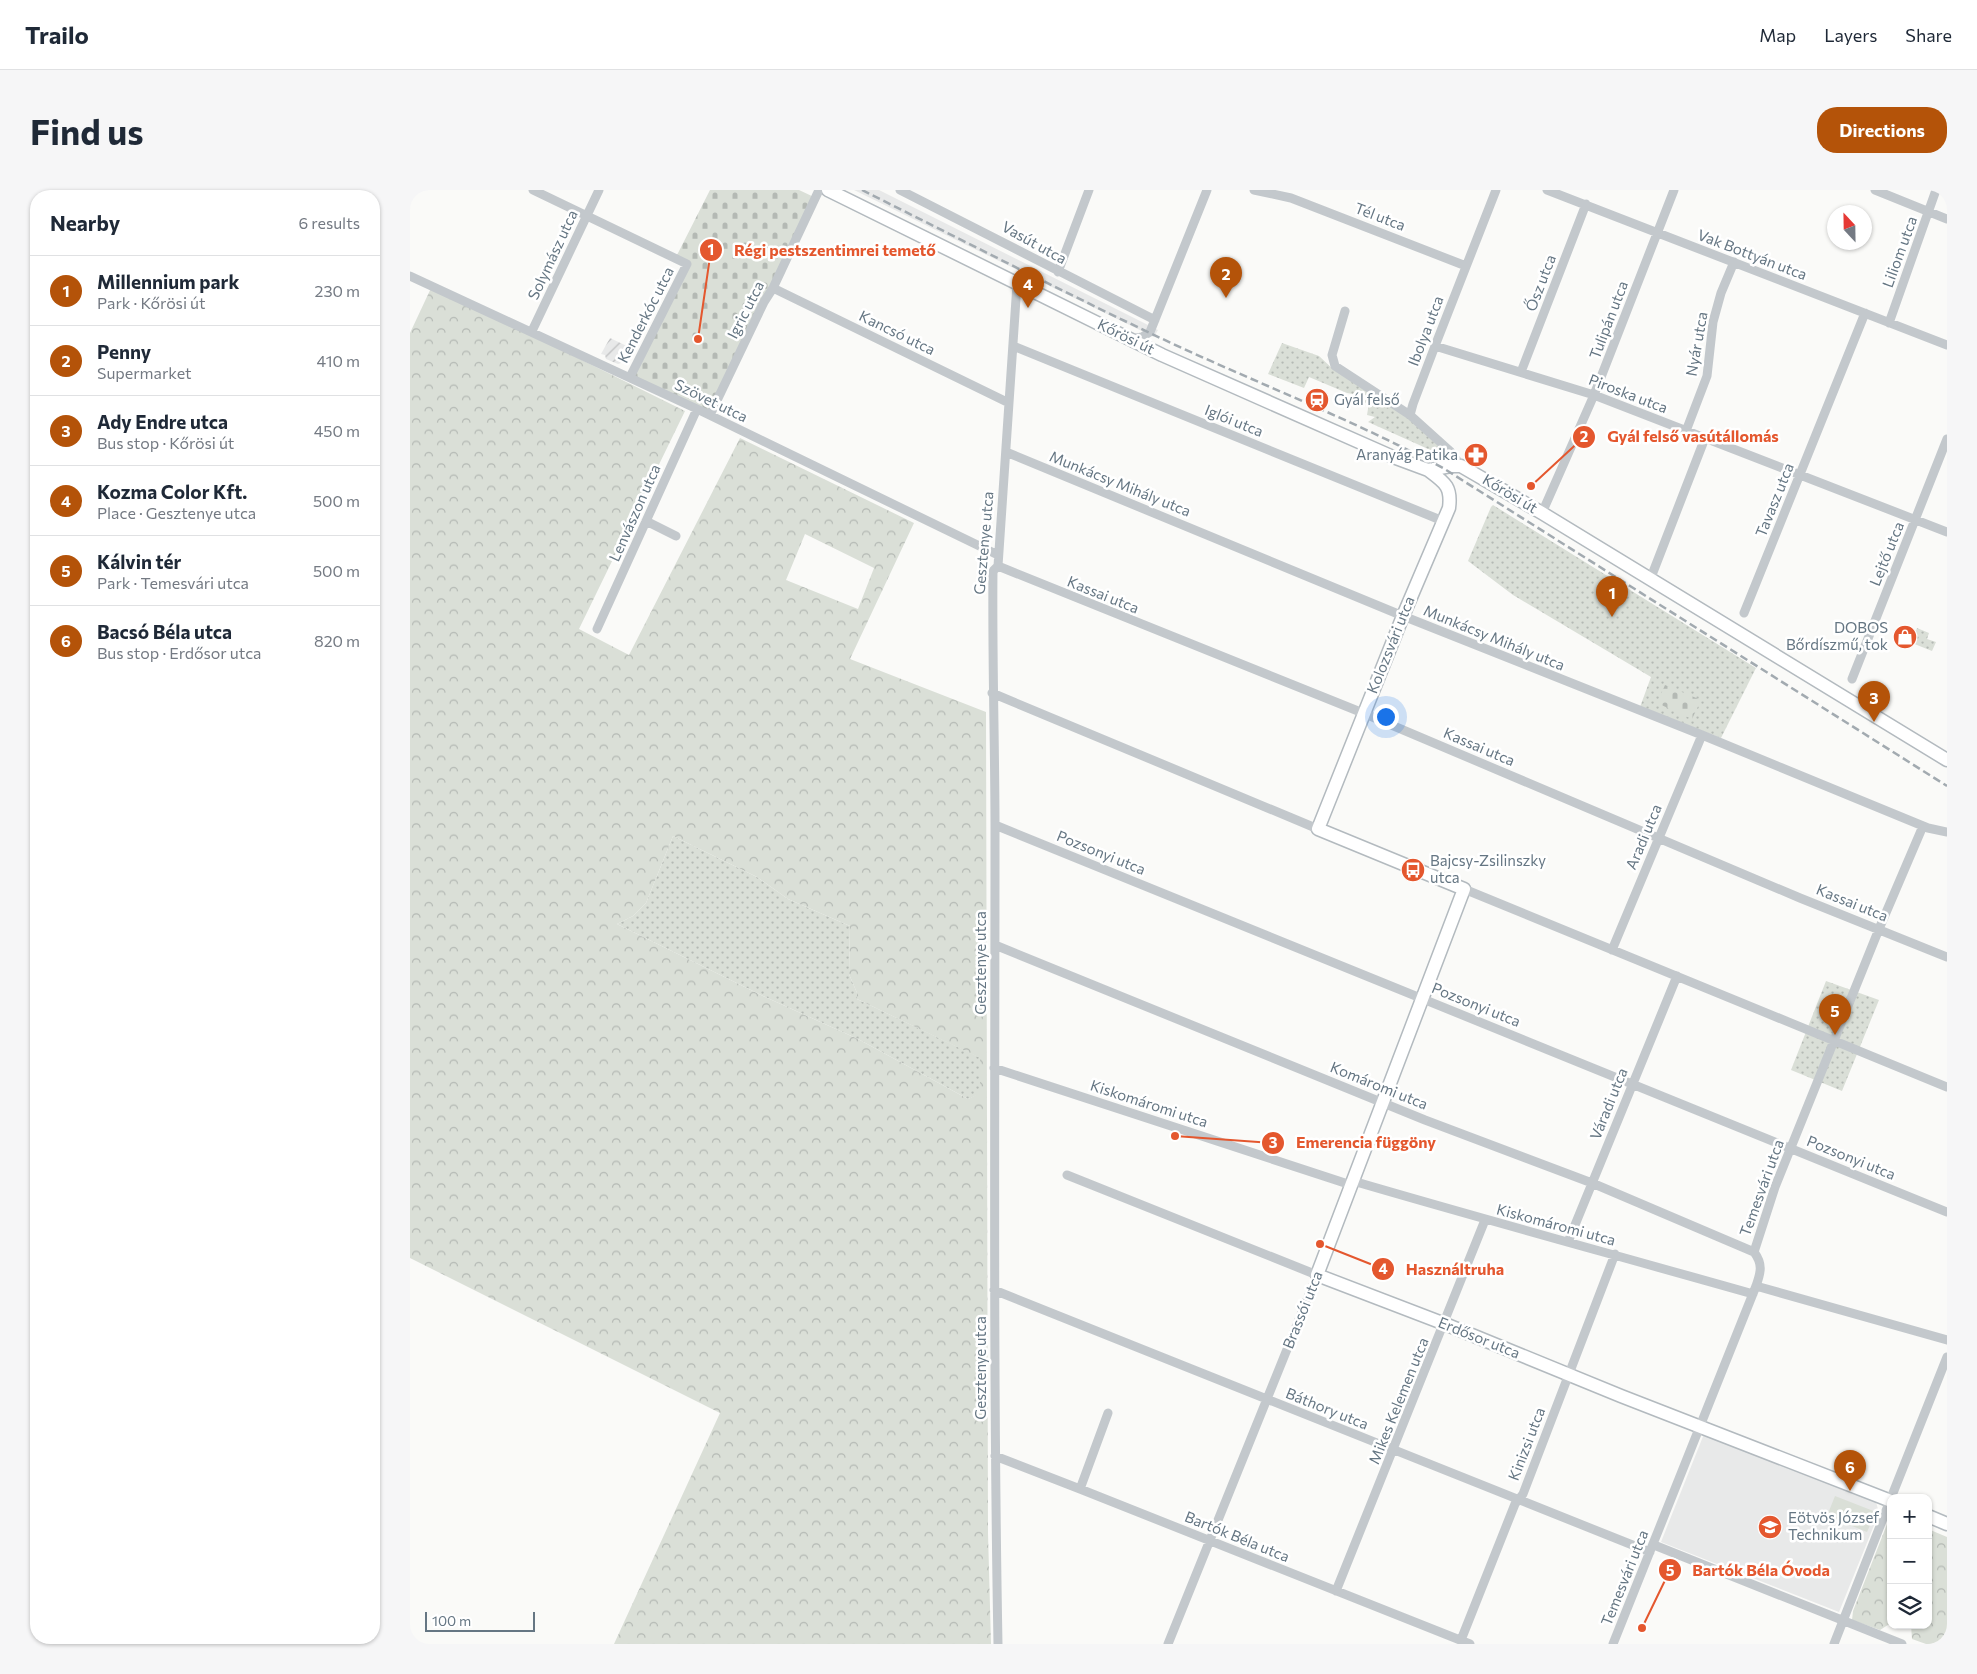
<!DOCTYPE html>
<meta charset="utf-8">
<style>
:root{--surface:#fff;--page:#f6f6f7;--text:#1f2937;--muted:#747a83;--line:#e0e1e3;--accent:#b45309}
body{margin:0;font-family:Commissioner,sans-serif;background:var(--page);color:var(--text)}
.controls{position:absolute;right:15px;bottom:15px;display:grid;overflow:hidden;border-radius:10px;box-shadow:0 1px 4px #0004}
.controls button{width:45px;height:45px;display:grid;place-items:center;padding:0;border:0;border-bottom:1px solid var(--line);background:var(--surface);color:var(--text);font:25px sans-serif}
.compass{position:absolute;left:1417px;top:15px;width:45px;height:45px;border-radius:50%;background:var(--surface);box-shadow:0 1px 4px #0004;rotate:338deg}
.scale{position:absolute;left:15px;bottom:12px;width:110px;box-sizing:border-box;padding-left:5px;border:2px solid #657683;border-top:0;font-size:14px;line-height:18px;white-space:nowrap;color:#657683;-webkit-text-stroke:4px #fff;paint-order:stroke}
.you{position:absolute;left:975px;top:526px;width:18px;height:18px;margin:-12px;border:4px solid #fff;border-radius:50%;background:#1a73e8;box-shadow:0 0 0 8px #1a73e833}
.badge{display:grid;place-items:center;width:32px;height:32px;border-radius:50%;background:var(--accent);color:#fff;font-size:16px;font-weight:700}
.pin{position:absolute;translate:-50% -41px;filter:drop-shadow(0 1px 2px #0008)}
.pin::after{content:'';position:absolute;top:26px;width:18px;height:15px;background:inherit;clip-path:polygon(0 0,100% 0,50% 100%)}
.list{margin:0;padding:0;list-style:none}
h2{display:flex;justify-content:space-between;align-items:center;height:65px;margin:0;padding:0 20px;font-size:21px}
h2 small{font-size:16px;font-weight:400;color:var(--muted)}
.list li{display:grid;grid-template-columns:32px 1fr auto;gap:15px;align-items:center;box-sizing:border-box;height:70px;padding:0 20px;border-top:1px solid var(--line)}
.list b{display:block;font-size:19px;white-space:nowrap}
.list p{margin:0;font-size:16px;white-space:nowrap;color:var(--muted)}
.list em{font-size:16px;font-style:normal;color:var(--muted)}
.icon{flex:none;width:28px;height:28px;fill:none;stroke:currentColor;stroke-width:2;stroke-linecap:round;stroke-linejoin:round}
.map{position:relative;flex:none;width:1537px;height:1454px;overflow:hidden;border-radius:20px}
header{display:flex;align-items:center;gap:30px;box-sizing:border-box;height:70px;padding:0 25px;background:var(--surface);border-bottom:1px solid var(--line)}
header strong{font-size:24px}
nav{display:flex;gap:28px;margin-inline-start:auto;font-size:18px}
.intro{display:flex;align-items:center;justify-content:space-between;box-sizing:border-box;height:120px;padding:0 30px}
h1{margin:0;font-size:35px}
.button{padding:12px 22px;border-radius:20px;background:var(--accent);color:#fff;font-size:18px;font-weight:700}
main{display:flex;gap:30px;padding:0 30px}
aside{flex:1;background:var(--surface);border-radius:20px;box-shadow:0 1px 4px #0004}
.map>svg:first-child{display:block}
</style>
<header>
<strong>Trailo</strong>
<nav><a>Map</a><a>Layers</a><a>Share</a></nav>
</header>
<div class="intro"><h1>Find us</h1><a class="button">Directions</a></div>
<main>
<aside>
<h2>Nearby<small>6 results</small></h2>
<ul class="list">
<li><span class="badge">1</span><div><b>Millennium park</b><p>Park · Kőrösi út</p></div><em>230 m</em></li>
<li><span class="badge">2</span><div><b>Penny</b><p>Supermarket</p></div><em>410 m</em></li>
<li><span class="badge">3</span><div><b>Ady Endre utca</b><p>Bus stop · Kőrösi út</p></div><em>450 m</em></li>
<li><span class="badge">4</span><div><b>Kozma Color Kft.</b><p>Place · Gesztenye utca</p></div><em>500 m</em></li>
<li><span class="badge">5</span><div><b>Kálvin tér</b><p>Park · Temesvári utca</p></div><em>500 m</em></li>
<li><span class="badge">6</span><div><b>Bacsó Béla utca</b><p>Bus stop · Erdősor utca</p></div><em>820 m</em></li>
</ul>
</aside>
<div class="map">
<svg width="1537" height="1454" viewBox="0 0 1537 1454">
<defs>
<pattern id="industrial-furrows" width="10" height="10" patternUnits="userSpaceOnUse" patternTransform="scale(1.25)"><rect width="10" height="10" fill="#e8e9e9"/><path d="M-1 1l2-2M0 10L10 0M9 11l2-2" fill="none" stroke="#c0c1c2"/></pattern>
<pattern id="grass-dots" width="8" height="8" patternUnits="userSpaceOnUse" patternTransform="scale(1.25)"><rect width="8" height="8" fill="#dadfd7"/><path d="M2 2h.1M6 6h.1" fill="none" stroke="#b4b9b4" stroke-width="1.8" stroke-linecap="round"/></pattern>
<pattern id="forest-crowns" width="20" height="18" patternUnits="userSpaceOnUse" patternTransform="scale(1.25)"><rect width="20" height="18" fill="#dadfd7"/><path d="M2 6a3 3 0 1 1 6 0M12 15a3 3 0 1 1 6 0" fill="none" stroke="#b4b9b4"/></pattern>
<pattern id="cemetery-stones" width="16" height="16" patternUnits="userSpaceOnUse" patternTransform="scale(1.25)"><rect width="16" height="16" fill="#dadfd7"/><path d="M2 7V4a2 2 0 0 1 4 0v3zM10 15v-3a2 2 0 0 1 4 0v3z" fill="#b4b9b4"/></pattern>
</defs>
<rect width="100%" height="100%" fill="#fafaf8"/>
<path fill="#e8e9e9" d="M444 0H469L748 140 744 147Z
M1294 1244 1466 1312 1469 1323 1429 1422 1251 1352Z"/>
<path fill="url(#industrial-furrows)" d="M200 148 221 158 211 173 208 174 196 169 195 165 191 164Z"/>
<path fill="url(#grass-dots)" d="M872 153 909 166 924 180 994 224 1038 265 1036 267 958 232 965 227 957 225 959 213 949 212 948 217 942 216 943 204 937 203 899 187 894 198 858 184Z
M1083 315 1346 478 1311 548 1230 517 1241 487 1103 405 1058 371 1081 317Z
M1507 438 1519 443 1517 449 1526 452 1522 461 1502 453Z
M263 646 347 687 378 709 440 736 439 784 447 803V809L571 868 570 904 558 909 448 849 353 806 207 734 223 726 236 713Z
M1416 791 1469 810 1432 901 1381 880Z"/>
<path fill="url(#forest-crowns)" fill-rule="evenodd" d="M22 96 275 221 169 439 219 465 330 248 504 333 440 469 576 522 578 1343 581 1454H204L310 1223 0 1068V143ZM395 344 464 378 448 419 376 390ZM263 646 347 687 378 709 440 736 439 784 447 803V809L570 868V903L558 909 448 849 353 806 207 734 223 726 236 713Z
M1481 1324V1433L1470 1440 1442 1430 1443 1421Z
M1518 1339 1537 1347V1454H1516L1502 1449 1501 1435H1518Z"/>
<path fill="url(#cemetery-stones)" d="M300 0H389L406 8 300 225 220 187 277 75 265 69Z
M1255 495 1291 510 1282 529 1247 513Z"/>
<path fill="#dadfd7" d="M1425 1306 1466 1322 1457 1342 1417 1326Z"/>
<g fill="none" stroke-linecap="round" stroke-linejoin="round">
<g stroke="#b3babf" stroke-width="15">
<path id="secondary" d="M418 0 752 165 983 267 1018 280 1041 276H1051L1132 323 1537 570
M1018 280C1034 292 1042 296 1039 318L993 426 908 639 1054 699 907 1085 1035 1134 1211 1206 1481 1311
M1518 1326 1537 1334"/>
</g>
<path stroke="#c3c8cc" stroke-width="9" d="M123 0 277 74 220 187
M490 0 745 130
M844 0 881 8 1056 76
M1137 0 1537 155
M1465 0 1537 29
M648 82 679 0
M0 86 287 219 588 365
M363 98 599 213
M935 121 922 165 925 176 1000 225
M1479 133 1526 0
M122 141 189 0
M721 149 732 147 740 142 797 0
M603 156 1033 331
M1025 156 1184 205 1537 342
M1111 182 1176 14
M300 225 354 112 363 98 409 0
M1276 241 1297 186 1303 132 1311 103 1324 72
M596 262 993 426 1292 545 1518 638 1537 642
M1051 276 1040 261 1000 225 1003 214 1025 156 1086 0
M1132 323 1184 205 1264 0
M236 331 266 346
M588 376 953 523 1390 708 1537 767
M1240 390 1295 248
M1334 423 1455 123
M187 439 287 219
M1442 489 1537 249
M582 503 908 639
M585 635 1537 1022
M1054 699 1537 897
M585 755 1015 930 1182 993 1344 1062
M1202 760 1292 545
M584 878 941 995
M657 985 907 1085 758 1454
M943 991C1076 1030 1209 1066 1343 1104
M1158 1052 1267 786
M1346 1096 1537 1150
M584 1100 1240 1362
M585 1266 670 1299 1060 1454
M670 1299 698 1223
M1481 1308 1537 1167
M1244 1355 1492 1454
M926 1401 1075 1030
M1051 1450 1105 1314 1113 1304 1205 1064
M588 1454C583 1183 585 911 585 640 585 554 582 467 583 381L588 376 607 94
M1203 1454 1346 1096C1351 1082 1353 1074 1344 1062L1365 997 1469 739 1513 636
M1424 1454 1481 1308"/>
<use href="#secondary" stroke="#fff" stroke-width="12"/>
<path stroke="#a2aab0" stroke-width="2.5" stroke-dasharray="8 4" stroke-linecap="butt" d="M452 0C554 51 657 104 761 153 852 195 945 231 1033 278L1537 596"/>
</g>
<defs>
<g id="station-disc" transform="scale(1.25)"><circle r="9.5" fill="#e4572e" stroke="#fff"/><path d="M-3-6H3Q5-6 5-4V2Q5 4 3 4L4.5 6H3L1.5 4h-3L-3 6H-4.5L-3 4Q-5 4-5 2V-4Q-5-6-3-6ZM-3.5-4v3h7v-3ZM-3.5 1v1.5H-2V1ZM2 1v1.5H3.5V1Z" fill="#fff"/></g>
<g id="pharmacy-disc" transform="scale(1.25)"><circle r="9.5" fill="#e4572e" stroke="#fff"/><path d="M-2-6h4v4h4v4h-4v4h-4v-4h-4v-4h4Z" fill="#fff"/></g>
<g id="shop-disc" transform="scale(1.25)"><circle r="9.5" fill="#e4572e" stroke="#fff"/><path d="M-5-2.5h2.3a2.7 3.5 0 0 1 5.4 0H5L5.5 6h-11ZM-1.5-2.5h3a1.5 2.3 0 0 0-3 0Z" fill="#fff"/></g>
<g id="bus-disc" transform="scale(1.25)"><circle r="9.5" fill="#e4572e" stroke="#fff"/><path d="M-5-6H5V4H4V6H2V4H-2V6H-4V4H-5ZM-3.5-4V0h7V-4ZM-3.5 1.2v1.5H-2V1.2ZM2 1.2v1.5H3.5V1.2Z" fill="#fff"/></g>
<g id="school-disc" transform="scale(1.25)"><circle r="9.5" fill="#e4572e" stroke="#fff"/><path d="M0-5L7-2L0 1L-7-2ZM-4 1L0 2.5L4 1V4Q0 6-4 4Z" fill="#fff"/></g>
</defs>
<g fill-rule="evenodd">
<use href="#station-disc" x="907" y="210"/>
<use href="#pharmacy-disc" x="1066" y="265"/>
<use href="#shop-disc" x="1495" y="447"/>
<use href="#bus-disc" x="1003" y="680"/>
<use href="#school-disc" x="1360" y="1337"/>
</g>
<g text-anchor="middle" stroke-width="5" stroke-linejoin="round" paint-order="stroke">
<g font-size="15" fill="#657683" stroke="#fff">
<text transform="translate(970 27) rotate(21)" y="5">Tél utca</text>
<text transform="translate(624 53) rotate(29)" y="5">Vasút utca</text>
<text transform="translate(1490 62) rotate(-70)" y="5">Liliom utca</text>
<text transform="translate(143 65) rotate(-65)" y="5">Solymász utca</text>
<text transform="translate(1342 65) rotate(21)" y="5">Vak Bottyán utca</text>
<text transform="translate(1131 93) rotate(-69)" y="5">Ősz utca</text>
<text transform="translate(336 120) rotate(-63)" y="5">Igric utca</text>
<text transform="translate(236 125) rotate(-63)" y="5">Kenderkóc utca</text>
<text transform="translate(1199 130) rotate(-69)" y="5">Tulipán utca</text>
<text transform="translate(1016 141) rotate(-69)" y="5">Ibolya utca</text>
<text transform="translate(487 143) rotate(26)" y="5">Kancsó utca</text>
<text transform="translate(716 147) rotate(26)" y="5">Kőrösi út</text>
<text transform="translate(1287 154) rotate(-80)" y="5">Nyár utca</text>
<text transform="translate(1218 204) rotate(21)" y="5">Piroska utca</text>
<text transform="translate(301 211) rotate(26)" y="5">Szövet utca</text>
<text transform="translate(824 231) rotate(22)" y="5">Iglói utca</text>
<text transform="translate(710 294) rotate(22)" y="5">Munkácsy Mihály utca</text>
<text transform="translate(1100 304) rotate(31)" y="5">Kőrösi út</text>
<text transform="translate(1365 310) rotate(-68)" y="5">Tavasz utca</text>
<text transform="translate(225 323) rotate(-66)" y="5">Lenvászon utca</text>
<text transform="translate(574 353) rotate(-85)" y="5">Gesztenye utca</text>
<text transform="translate(1477 364) rotate(-68)" y="5">Lejtő utca</text>
<text transform="translate(693 405) rotate(22)" y="5">Kassai utca</text>
<text transform="translate(1084 448) rotate(22)" y="5">Munkácsy Mihály utca</text>
<text transform="translate(981 455) rotate(-68)" y="5">Kolozsvári utca</text>
<text transform="translate(1069 557) rotate(23)" y="5">Kassai utca</text>
<text transform="translate(1234 647) rotate(-67)" y="5">Aradi utca</text>
<text transform="translate(691 663) rotate(22)" y="5">Pozsonyi utca</text>
<text transform="translate(1442 713) rotate(22)" y="5">Kassai utca</text>
<text transform="translate(571 773) rotate(-90)" y="5">Gesztenye utca</text>
<text transform="translate(1066 815) rotate(22)" y="5">Pozsonyi utca</text>
<text transform="translate(969 896) rotate(22)" y="5">Komáromi utca</text>
<text transform="translate(739 914) rotate(18)" y="5">Kiskomáromi utca</text>
<text transform="translate(1199 914) rotate(-68)" y="5">Váradi utca</text>
<text transform="translate(1441 968) rotate(22)" y="5">Pozsonyi utca</text>
<text transform="translate(1352 998) rotate(-70)" y="5">Temesvári utca</text>
<text transform="translate(1146 1035) rotate(15)" y="5">Kiskomáromi utca</text>
<text transform="translate(893 1120) rotate(-68)" y="5">Brassói utca</text>
<text transform="translate(1069 1148) rotate(22)" y="5">Erdősor utca</text>
<text transform="translate(571 1178) rotate(-90)" y="5">Gesztenye utca</text>
<text transform="translate(989 1211) rotate(-68)" y="5">Mikes Kelemen utca</text>
<text transform="translate(917 1219) rotate(22)" y="5">Báthory utca</text>
<text transform="translate(1117 1254) rotate(-69)" y="5">Kinizsi utca</text>
<text transform="translate(827 1347) rotate(22)" y="5">Bartók Béla utca</text>
<text transform="translate(1215 1388) rotate(-68)" y="5">Temesvári utca</text>
</g>
<g font-size="15" fill="#657683" stroke="#fff" text-anchor="start">
<text x="924" y="215">Gyál felső</text>
<text x="1048" y="270" text-anchor="end">Aranyág Patika</text>
<text x="1478" y="443" text-anchor="end">DOBOS<tspan x="1478" dy="17">Bőrdíszmű, tok</tspan></text>
<text x="1020" y="676">Bajcsy-Zsilinszky<tspan x="1020" dy="17">utca</tspan></text>
<text x="1378" y="1333">Eötvös József<tspan x="1378" dy="17">Technikum</tspan></text>
</g>
</g>
<path fill="none" stroke="#e4572e" stroke-width="2" d="M288 149L301 60M1121 296L1174 247M765 946L863 953M910 1054L973 1079M1232 1438L1260 1380"/>
<g fill="#e4572e" stroke="#fff" stroke-width="2">
<circle cx="288" cy="149" r="5"/>
<circle cx="1121" cy="296" r="5"/>
<circle cx="765" cy="946" r="5"/>
<circle cx="910" cy="1054" r="5"/>
<circle cx="1232" cy="1438" r="5"/>
<circle cx="301" cy="60" r="12"/>
<circle cx="1174" cy="247" r="12"/>
<circle cx="863" cy="953" r="12"/>
<circle cx="973" cy="1079" r="12"/>
<circle cx="1260" cy="1380" r="12"/>
</g>
<g font-size="15" text-anchor="middle" font-weight="bold" fill="#fff">
<text x="301" y="65">1</text>
<text x="1174" y="252">2</text>
<text x="863" y="958">3</text>
<text x="973" y="1084">4</text>
<text x="1260" y="1386">5</text>
</g>
<g font-size="16" text-anchor="middle" font-weight="bold" fill="#e4572e" stroke="#fff" stroke-width="5" stroke-linejoin="round" paint-order="stroke">
<text x="425" y="66">Régi pestszentimrei temető</text>
<text x="1283" y="252">Gyál felső vasútállomás</text>
<text x="956" y="958">Emerencia függöny</text>
<text x="1045" y="1085">Használtruha</text>
<text x="1351" y="1386">Bartók Béla Óvoda</text>
</g>
</svg>
<div class="controls">
<button>+</button>
<button>−</button>
<button><svg class="icon" aria-label="layers" viewBox="0 0 24 24"><path d="M12 4l9 5-9 5-9-5zM3 14l9 5 9-5"/></svg></button>
</div>
<svg class="compass" viewBox="-18 -18 36 36"><path d="M0-13l5 13h-10z" fill="#e53935"/><path d="M0 13l5-13h-10z" fill="#747a83"/></svg>
<div class="scale">100 m</div>
<div class="you"></div>
<div class="pin badge" style="left:1202px;top:427px">1</div>
<div class="pin badge" style="left:816px;top:108px">2</div>
<div class="pin badge" style="left:1464px;top:532px">3</div>
<div class="pin badge" style="left:618px;top:118px">4</div>
<div class="pin badge" style="left:1425px;top:845px">5</div>
<div class="pin badge" style="left:1440px;top:1301px">6</div>
</div>
</main>
